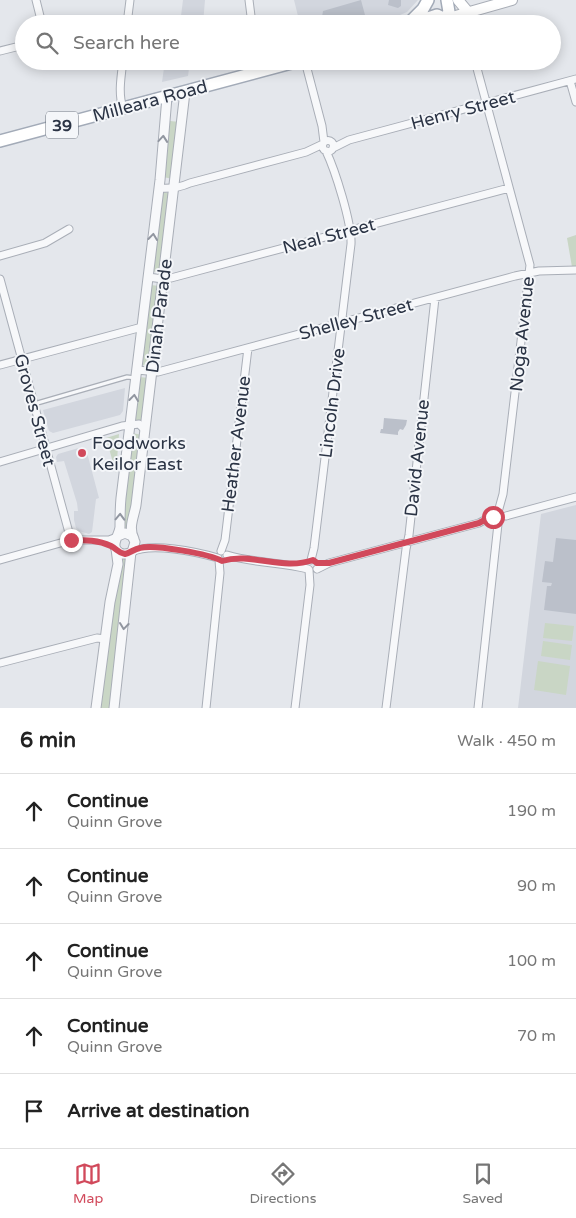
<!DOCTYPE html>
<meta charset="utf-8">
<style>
:root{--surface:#fff;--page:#f2f2f2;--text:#222;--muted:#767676;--line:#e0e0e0;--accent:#d1495b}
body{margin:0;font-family:"Varela Round",sans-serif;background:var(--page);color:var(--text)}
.stop{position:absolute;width:15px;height:15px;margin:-11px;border:4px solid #d1495b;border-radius:50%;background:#fff}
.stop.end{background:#d1495b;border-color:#fff;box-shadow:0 1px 5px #0008}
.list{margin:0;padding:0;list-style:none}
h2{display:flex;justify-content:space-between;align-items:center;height:65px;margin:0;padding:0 20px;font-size:21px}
h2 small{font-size:16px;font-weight:400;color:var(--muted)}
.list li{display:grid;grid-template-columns:32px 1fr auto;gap:15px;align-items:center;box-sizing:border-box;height:75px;padding:0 20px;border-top:1px solid var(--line)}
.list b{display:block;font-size:19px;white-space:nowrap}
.list p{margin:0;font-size:16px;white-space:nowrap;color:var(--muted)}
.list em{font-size:16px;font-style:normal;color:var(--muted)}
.icon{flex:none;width:28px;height:28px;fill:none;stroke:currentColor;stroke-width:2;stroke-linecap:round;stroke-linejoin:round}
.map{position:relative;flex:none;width:576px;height:708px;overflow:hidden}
.search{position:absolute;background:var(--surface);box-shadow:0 2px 12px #0003;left:15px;right:15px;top:15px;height:55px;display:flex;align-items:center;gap:12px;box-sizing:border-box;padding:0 18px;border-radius:28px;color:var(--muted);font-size:19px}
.sheet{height:440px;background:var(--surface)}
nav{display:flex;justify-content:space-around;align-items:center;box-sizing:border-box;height:70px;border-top:1px solid var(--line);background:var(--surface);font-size:14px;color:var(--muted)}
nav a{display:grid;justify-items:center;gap:2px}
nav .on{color:var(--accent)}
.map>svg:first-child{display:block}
</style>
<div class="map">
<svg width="576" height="708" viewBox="0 0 576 708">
<rect width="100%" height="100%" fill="#e4e7ec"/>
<path fill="#d2d6de" d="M183 0H205L203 24H180Z
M294 0H418L407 12 379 24H300Z
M165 61H190L188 76 162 82Z
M125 388 123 411 120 415 53 433 49 431 43 410Z
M82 447 86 449 99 498 96 499 92 532 89 534 79 531 76 528 74 520V511H78L77 503 64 461 57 462 56 457 58 454Z
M576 505V708H518L541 514Z"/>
<path fill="#c9d6c5" d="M170 121 180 122 173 179 163 177Z
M162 192 171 193 161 273 151 271Z
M576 235V267H572L567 238Z
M150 285 160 286 150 366 140 365Z
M139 377 149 378 143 423 133 421Z
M132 433 142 435 128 532 122 531V522Z
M119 434 116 473 106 438Z
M120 556 127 558 109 708H99Z
M545 623 574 626 572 641 543 638Z
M543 641 572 645 570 660 541 656Z
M538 661 570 666 566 695 534 690Z"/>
<path fill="#bbc0ca" d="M361 0 365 15 350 19V22L343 24H324L322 17 323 11Z
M389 0H401V6L398 8 388 5Z
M384 418 407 420 406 425 403 430 400 429 398 432V435L380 433 381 429H383Z
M556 538 576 540V614L544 610 547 586H551L552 583 542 582 545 561 553 562Z"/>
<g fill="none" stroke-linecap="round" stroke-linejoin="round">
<g stroke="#a9aeb7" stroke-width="5.5">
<path id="service" d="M34 404 127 377 136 378"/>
</g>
<g stroke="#a9aeb7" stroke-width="9">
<path id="minor" d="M36 0 42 24
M249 0 252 24
M104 24 120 20 128 21
M127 24 130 0
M0 51 24 45
M123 61C121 77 118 94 123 108
M305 61 322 126 324 142
M475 61 530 265 503 494 498 512
M570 81 576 102
M322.5 146a5.5 5.5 0 1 1 11 0a5.5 5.5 0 1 1-11 0Z
M333 148 349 140 576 79
M159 188C171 189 179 188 190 183L306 152 323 144
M0 256 45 243 69 229
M148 277 163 279 171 278 509 188
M0 279 71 540
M0 365 142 327
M137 370 158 372 515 276 539 271 576 270
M0 462 122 426 139 424 145 430
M506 516 576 497
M221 551 225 540 248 348
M132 552C151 542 197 552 218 558
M227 555C253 563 281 562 308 569
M0 560 71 540H109L117 537
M311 560 314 548 351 244C352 223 335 170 326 151
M317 569 329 563 479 523 494 515
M0 663 97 638 105 639
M206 708 220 573 219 560
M295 708 310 585 309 570
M386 708 406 549 409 535 435 298
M478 708 498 524"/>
</g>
<g stroke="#a9aeb7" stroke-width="11">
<path id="tertiary" d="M118 536 125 533 132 536 135 542 132 552C128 554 124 555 120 553 109 547 119 536 120 527 120 518 120 508 121 498L160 180 167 97
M134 539C128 527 134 517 136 505L185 92
M96 708 110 602 118 564 116 549
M114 708 131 552"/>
</g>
<g stroke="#a9aeb7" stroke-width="12">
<path id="secondary" d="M458 0 468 12
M445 19 512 0"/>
</g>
<g stroke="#a3abb8" stroke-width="14">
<path id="primary" d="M410 22 423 9 428 0
M410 24 437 15 445 19
M442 24 449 12 447 0
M0 141 299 61"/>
</g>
<use href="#service" stroke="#f7f8fa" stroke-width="3"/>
<use href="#minor" stroke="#f7f8fa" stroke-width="7"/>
<use href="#tertiary" stroke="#f7f8fa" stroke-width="9"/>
<use href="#secondary" stroke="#fff" stroke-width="10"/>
<use href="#primary" stroke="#fff" stroke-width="11"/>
</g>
<defs><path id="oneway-chevron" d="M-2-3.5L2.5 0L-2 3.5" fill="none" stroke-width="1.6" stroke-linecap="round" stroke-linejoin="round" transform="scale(1.25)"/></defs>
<g stroke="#9196a0">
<use href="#oneway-chevron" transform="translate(163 139) rotate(-85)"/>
<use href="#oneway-chevron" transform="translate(153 237) rotate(-83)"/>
<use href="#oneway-chevron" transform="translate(134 398) rotate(-83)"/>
<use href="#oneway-chevron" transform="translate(120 517) rotate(-88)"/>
<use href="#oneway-chevron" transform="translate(124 626) rotate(97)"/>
</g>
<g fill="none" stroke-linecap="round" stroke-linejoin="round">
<path stroke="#d1495b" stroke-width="6" d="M71 540C86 540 98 540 111 546 117 549 118 553 125 554 130 553 134 549 140 548 153 544 210 554 222 561 252 552 282 571 313 560L317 563H329L479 523 494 515 493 517"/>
</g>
<circle fill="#d1495b" stroke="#f4f6f9" stroke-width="2" cx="82" cy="453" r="5"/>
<g text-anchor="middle" stroke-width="4" stroke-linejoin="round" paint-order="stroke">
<rect fill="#f4f6f9" stroke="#676e7b" stroke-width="1" x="46" y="111.5" width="32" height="27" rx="4"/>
<g font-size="16" font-weight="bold" fill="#2b3445">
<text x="62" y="131">39</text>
</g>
<g font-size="18" fill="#2b3445" stroke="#f4f6f9">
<text transform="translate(150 101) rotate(-15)" y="6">Milleara Road</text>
<text transform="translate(463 110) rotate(-15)" y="6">Henry Street</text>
<text transform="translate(329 236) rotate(-15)" y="6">Neal Street</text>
<text transform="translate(159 316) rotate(-83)" y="6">Dinah Parade</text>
<text transform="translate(356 319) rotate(-15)" y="6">Shelley Street</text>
<text transform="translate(522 334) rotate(-84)" y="6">Noga Avenue</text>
<text transform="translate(332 403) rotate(-83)" y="6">Lincoln Drive</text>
<text transform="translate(35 410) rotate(75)" y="6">Groves Street</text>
<text transform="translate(236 444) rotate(-83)" y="6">Heather Avenue</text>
<text transform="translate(417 458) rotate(-84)" y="6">David Avenue</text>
</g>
<g font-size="18" fill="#2b3445" stroke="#f4f6f9" text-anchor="start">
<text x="92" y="449">Foodworks<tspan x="92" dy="21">Keilor East</tspan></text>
</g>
</g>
</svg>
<div class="stop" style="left:493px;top:517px"></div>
<div class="stop end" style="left:71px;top:540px"></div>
<div class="search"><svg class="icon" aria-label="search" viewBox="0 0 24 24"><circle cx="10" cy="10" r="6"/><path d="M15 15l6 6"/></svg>Search here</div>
</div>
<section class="sheet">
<h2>6 min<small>Walk · 450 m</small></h2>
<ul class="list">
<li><svg class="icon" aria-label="ahead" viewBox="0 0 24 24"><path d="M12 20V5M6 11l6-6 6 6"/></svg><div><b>Continue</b><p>Quinn Grove</p></div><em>190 m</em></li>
<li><svg class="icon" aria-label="ahead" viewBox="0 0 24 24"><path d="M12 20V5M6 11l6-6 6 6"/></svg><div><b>Continue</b><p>Quinn Grove</p></div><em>90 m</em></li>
<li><svg class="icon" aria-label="ahead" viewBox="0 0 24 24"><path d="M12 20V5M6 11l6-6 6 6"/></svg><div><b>Continue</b><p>Quinn Grove</p></div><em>100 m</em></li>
<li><svg class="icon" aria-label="ahead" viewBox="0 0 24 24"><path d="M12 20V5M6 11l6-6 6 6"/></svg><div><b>Continue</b><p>Quinn Grove</p></div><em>70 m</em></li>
<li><svg class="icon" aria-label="arrive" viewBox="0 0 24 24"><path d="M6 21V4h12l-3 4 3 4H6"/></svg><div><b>Arrive at destination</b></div></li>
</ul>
</section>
<nav>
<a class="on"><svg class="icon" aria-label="map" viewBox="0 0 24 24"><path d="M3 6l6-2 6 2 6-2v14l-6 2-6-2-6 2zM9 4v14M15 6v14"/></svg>Map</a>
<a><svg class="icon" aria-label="directions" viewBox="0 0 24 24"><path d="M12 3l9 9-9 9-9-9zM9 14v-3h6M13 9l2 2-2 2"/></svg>Directions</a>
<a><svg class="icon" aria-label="saved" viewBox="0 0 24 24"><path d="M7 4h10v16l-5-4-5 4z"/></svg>Saved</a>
</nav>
